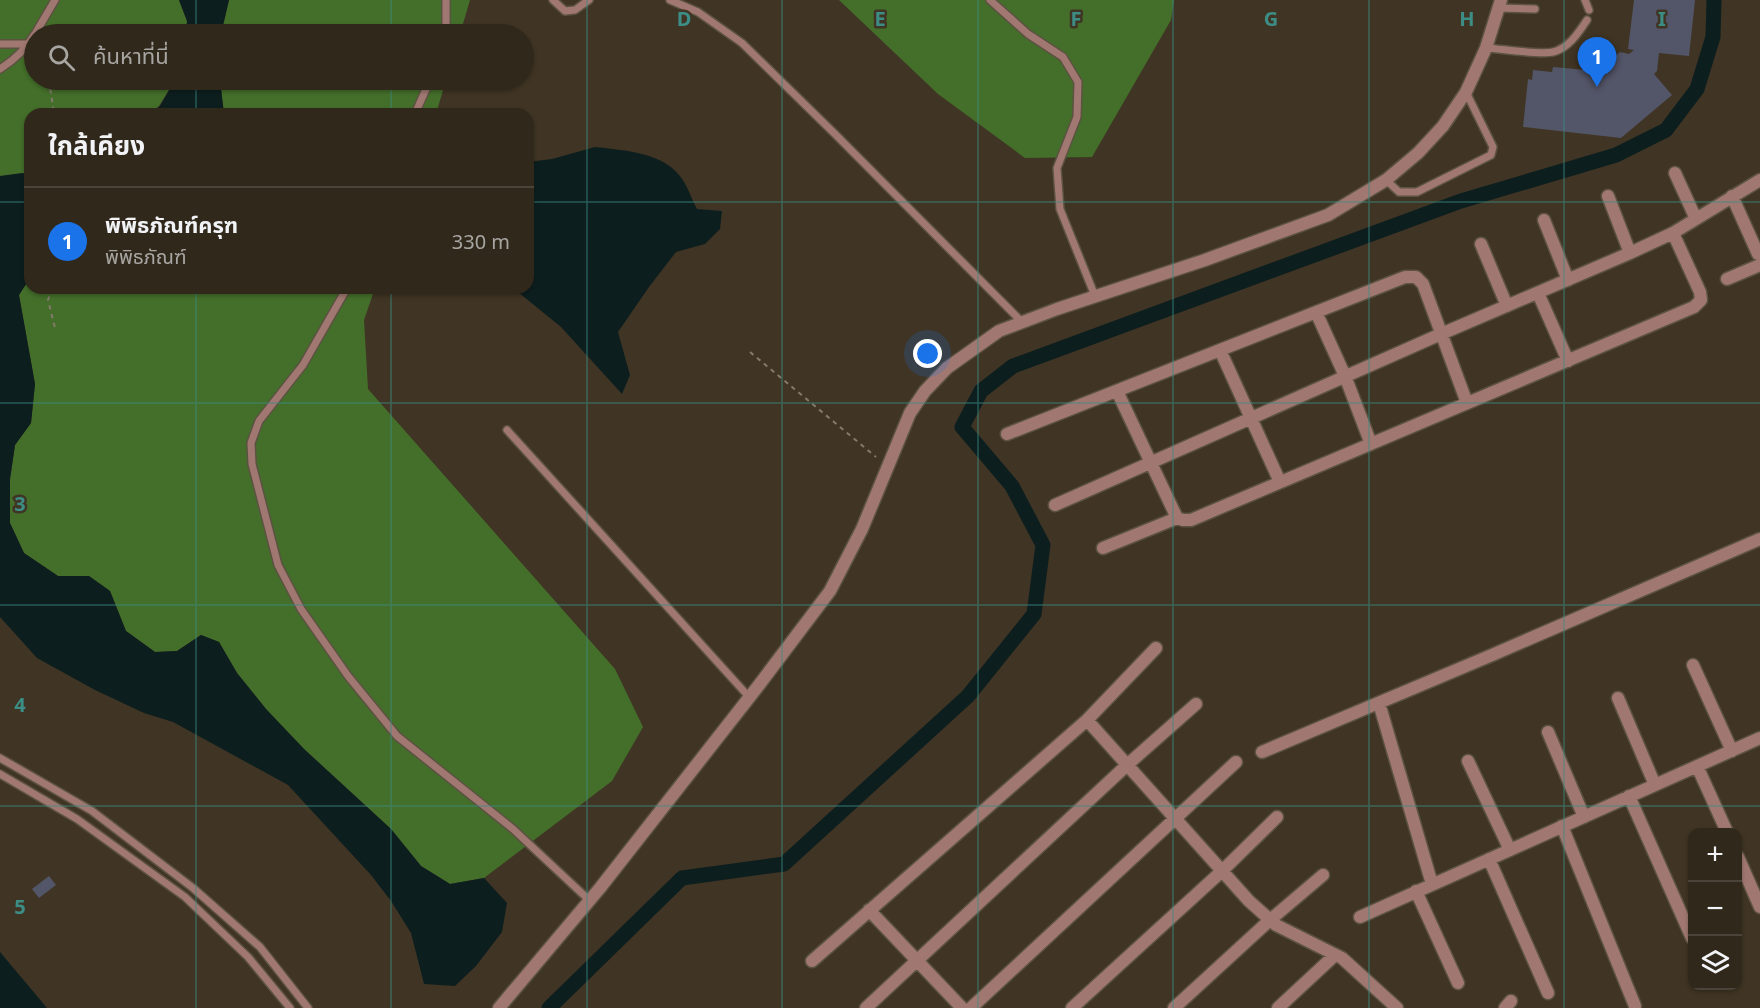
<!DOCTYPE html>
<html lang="th">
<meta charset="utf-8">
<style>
:root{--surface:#30281b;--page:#383024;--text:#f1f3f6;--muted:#a8a6a3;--line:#4b443a;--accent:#1a73e8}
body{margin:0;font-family:"Noto Sans","Noto Sans Thai",sans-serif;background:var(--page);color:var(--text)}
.controls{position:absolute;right:18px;bottom:18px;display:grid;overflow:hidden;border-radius:12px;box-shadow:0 2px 4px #0004}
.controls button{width:54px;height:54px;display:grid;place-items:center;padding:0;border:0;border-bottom:2px solid var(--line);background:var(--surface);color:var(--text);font:30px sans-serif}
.you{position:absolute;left:928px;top:354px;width:21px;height:21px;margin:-15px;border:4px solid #fff;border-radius:50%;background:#1a73e8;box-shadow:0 0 0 9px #1a73e833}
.badge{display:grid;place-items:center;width:39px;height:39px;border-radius:50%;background:var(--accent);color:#fff;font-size:20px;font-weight:700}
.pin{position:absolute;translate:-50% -50px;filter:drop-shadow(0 2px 3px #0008)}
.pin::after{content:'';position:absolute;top:32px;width:21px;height:18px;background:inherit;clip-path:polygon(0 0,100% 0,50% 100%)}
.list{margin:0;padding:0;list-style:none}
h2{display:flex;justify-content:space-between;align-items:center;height:78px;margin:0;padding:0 24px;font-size:26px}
h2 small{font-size:20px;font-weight:400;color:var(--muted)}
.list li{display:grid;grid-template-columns:39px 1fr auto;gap:18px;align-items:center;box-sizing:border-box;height:108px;padding:0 24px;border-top:2px solid var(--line)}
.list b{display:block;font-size:22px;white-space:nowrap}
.list p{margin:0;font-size:20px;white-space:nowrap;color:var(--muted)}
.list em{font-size:20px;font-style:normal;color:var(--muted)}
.icon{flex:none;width:33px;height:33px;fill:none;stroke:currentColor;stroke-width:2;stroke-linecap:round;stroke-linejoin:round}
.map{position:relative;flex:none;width:1760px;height:1008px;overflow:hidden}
.search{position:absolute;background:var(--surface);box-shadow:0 2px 4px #0004;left:24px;top:24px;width:510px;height:66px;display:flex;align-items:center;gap:15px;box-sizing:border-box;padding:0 21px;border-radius:33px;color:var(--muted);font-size:22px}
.panel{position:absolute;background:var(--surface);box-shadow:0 2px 4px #0004;left:24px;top:108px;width:510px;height:186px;border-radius:18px}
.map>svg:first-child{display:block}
</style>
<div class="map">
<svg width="1760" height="1008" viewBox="0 0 1760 1008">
<rect width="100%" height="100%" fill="#403524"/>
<path fill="#446f2a" d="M0 0H179L187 21 186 34H34V80H175L159 106 150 114H30V174L0 176Z
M229 0H470L460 34H221Z
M839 0H1174L1171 20 1092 157 1025 158 938 94Z
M220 80H446L436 114H224Z
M30 278V288H375L364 320 368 389 615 669 643 727 612 781 484 878 450 884 421 866 391 829 304 749 266 709 237 673 219 642 201 635 177 651 155 652 126 631 110 591 89 576H58L24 553 10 523V479L15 445 31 423 35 384 19 295Z"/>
<path fill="#0d1e1f" d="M179 0H229L221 34H186L187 21Z
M175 80H220L224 114H150L160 106Z
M595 147C621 150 661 152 679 175 687 184 691 198 697 209L722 211 720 229 705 244 676 252 649 287 618 332 630 375 622 394 561 327 513 288H528V162L552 159Z
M22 173 30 174V278L19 295 35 384 31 423 15 445 10 479V523L24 553 58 576H89L110 591 126 631 155 652 177 651 201 635 219 642 237 673 266 709 304 749 391 829 421 866 450 884 484 878 507 903 502 932 476 966 455 986 424 984 411 933 391 901 371 875 288 785 173 722 144 713 95 690 37 658 0 617V176Z
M0 952 47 1008H0Z"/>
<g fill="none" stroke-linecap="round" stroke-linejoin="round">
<path stroke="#0d1e1f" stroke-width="15" d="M549 1008 682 878 784 864 968 696 1034 614 1043 545 1012 486 962 427 981 391 1013 366 1461 201 1616 155 1666 130 1697 89 1713 37 1714 0"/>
</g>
<path fill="#535568" d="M1634 0H1695L1689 56 1659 53 1657 71 1654 74 1672 95 1621 138 1523 127 1528 79 1532 80 1533 70 1552 72 1553 67 1597 71 1620 52 1629 54 1634 50 1628 49Z
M49 876 56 885 39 898 32 889Z"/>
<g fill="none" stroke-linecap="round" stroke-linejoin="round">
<g stroke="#5c5242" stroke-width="10">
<path id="service" d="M553 0 565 11 575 10 589 0
M670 0 698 12 742 43 835 134 1022 322
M990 0 1028 34 1063 57 1078 82 1077 117 1057 168 1060 209 1095 296
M1585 0 1589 10
M1500 8 1535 9
M35 34 55 0
M446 34V0
M0 44H29
M1486 48C1502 49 1540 55 1553 52 1569 48 1579 32 1587 20
M0 69C14 60 26 49 34 35
M415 114 430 80
M1386 180 1399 192H1417L1491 155 1493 147 1466 92
M347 288 303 365 259 421 251 443 252 464 278 565 301 609 348 676 397 736 513 829 589 900
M507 430 750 698
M0 758 92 811 193 888 260 947 308 1008
M0 774 77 819 185 897 248 957 290 1008"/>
</g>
<g stroke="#5c5242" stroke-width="15">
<path id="minor" d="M1675 173 1696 219
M1608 196 1630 253
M1732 196 1758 254
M1544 220 1568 280
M1481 244 1507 306
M1727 279 1760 265
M1538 293 1568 361
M1316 312 1345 376 1371 444
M1220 350 1280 482
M1117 391 1177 518 1183 520H1191L1694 307 1701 300 1700 292 1673 233
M1007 434 1405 277H1416L1423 284 1467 403
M1055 505 1441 334 1630 253 1673 233 1760 180
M1103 548 1177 518
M1693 665 1732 751
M1618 698 1655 785
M1379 703 1432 884
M1087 720 1249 901 1276 925 1342 958 1397 1008
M1548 732 1584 817
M1262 752 1492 655 1760 539
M1468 761 1510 850
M1697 766 1727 832
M1629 796 1692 938
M1562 826 1635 1006
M1738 857 1760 907
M1489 859 1548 993
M1416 891 1458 983
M869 910 962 1008
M1360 917 1760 738
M812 961 1087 720 1156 648
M499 1008 600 888 759 685 830 591 862 529 910 413 925 391 947 368 999 331 1057 309 1205 260 1328 215 1386 180 1418 153 1443 126 1466 92 1486 48 1501 0
M866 1008 1127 765 1196 704
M971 1008 1236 762
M1072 1008 1222 871 1277 817
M1174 1008 1270 920 1323 875
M1278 1008 1335 955
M1505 1008 1511 1001"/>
</g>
<path stroke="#837a6b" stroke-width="2" stroke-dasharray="4.5 4.5" stroke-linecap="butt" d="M49 80 54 114
M52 288 48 300 55 328
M750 352 876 457"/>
<use href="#service" stroke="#a07871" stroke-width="7"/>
<use href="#minor" stroke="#a07871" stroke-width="12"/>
</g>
<path fill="none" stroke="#3c8d85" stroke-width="1.5" stroke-opacity="0.55" d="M196 0V34M391 0V34M587 0V1008M782 0V1008M978 0V1008M1173 0V1008M1369 0V1008M1564 0V1008M196 80V114M391 80V114M0 202H30M528 202H1760M196 288V1008M391 288V1008M0 403H1760M0 605H1760M0 806H1760"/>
<g font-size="20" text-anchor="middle" font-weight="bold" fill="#3c8d85" stroke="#403524" stroke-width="5" stroke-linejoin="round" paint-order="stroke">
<text x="684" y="26">D</text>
<text x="880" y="26">E</text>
<text x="1076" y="26">F</text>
<text x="1271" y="26">G</text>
<text x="1467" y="26">H</text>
<text x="1662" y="26">I</text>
<text x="20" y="511">3</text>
<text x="20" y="712">4</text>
<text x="20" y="914">5</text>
</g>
</svg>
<div class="controls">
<button>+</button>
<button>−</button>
<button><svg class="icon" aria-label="layers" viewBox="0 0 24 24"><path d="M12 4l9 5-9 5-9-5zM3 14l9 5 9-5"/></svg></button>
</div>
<div class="you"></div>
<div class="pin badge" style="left:1597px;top:87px">1</div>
<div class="search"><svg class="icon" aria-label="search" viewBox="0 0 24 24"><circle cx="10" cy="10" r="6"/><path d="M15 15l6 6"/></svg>ค้นหาที่นี่</div>
<section class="panel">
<h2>ใกล้เคียง<small></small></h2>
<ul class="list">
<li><span class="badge">1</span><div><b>พิพิธภัณฑ์ครุฑ</b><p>พิพิธภัณฑ์</p></div><em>330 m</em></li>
</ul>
</section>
</div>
